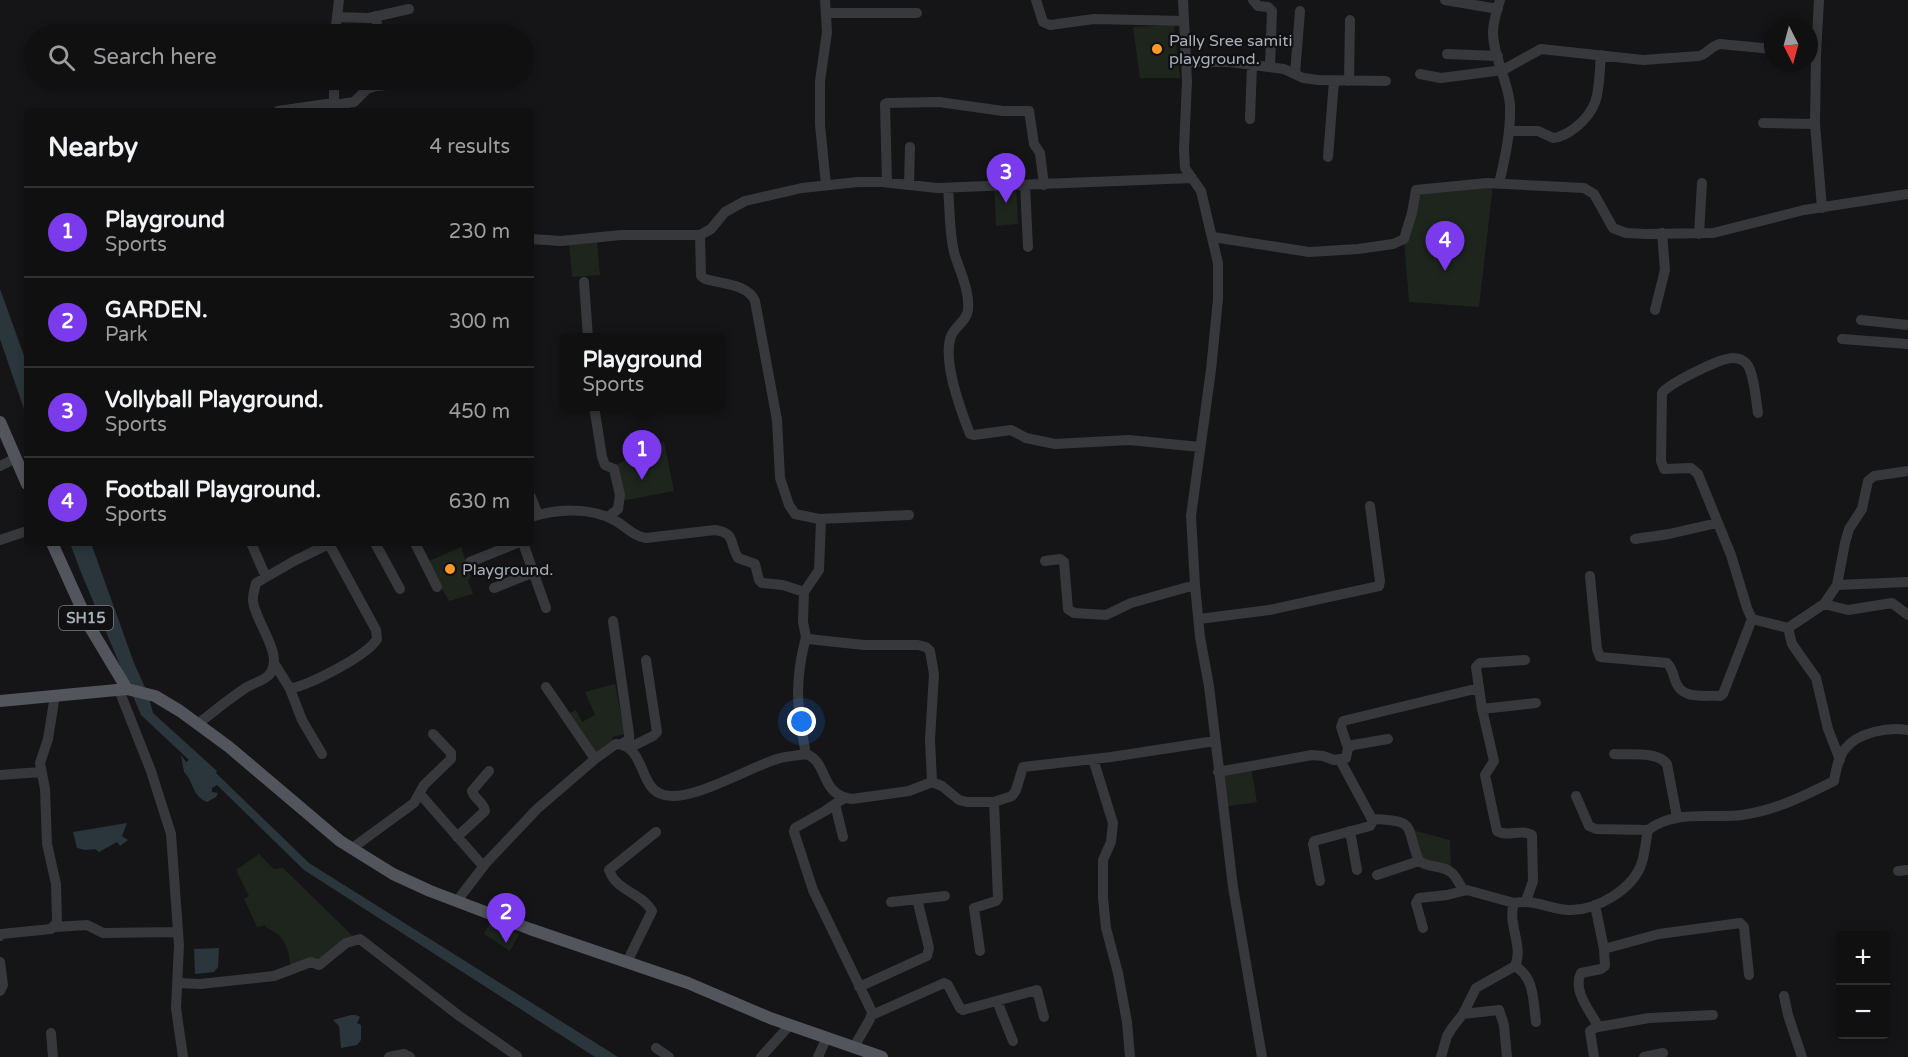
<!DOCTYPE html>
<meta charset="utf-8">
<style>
:root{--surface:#101011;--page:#19191a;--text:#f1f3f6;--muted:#9c9d9f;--line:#303031;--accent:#7c3aed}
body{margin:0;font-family:"Varela Round",sans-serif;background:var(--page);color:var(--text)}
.controls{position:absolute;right:18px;bottom:18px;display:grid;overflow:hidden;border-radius:6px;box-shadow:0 3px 9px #0003}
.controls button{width:54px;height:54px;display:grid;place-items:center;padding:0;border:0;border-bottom:2px solid var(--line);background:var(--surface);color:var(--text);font:30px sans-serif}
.compass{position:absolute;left:1764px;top:18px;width:54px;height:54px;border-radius:50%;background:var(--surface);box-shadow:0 3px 9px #0003;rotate:174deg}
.you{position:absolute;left:802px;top:722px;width:21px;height:21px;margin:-15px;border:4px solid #fff;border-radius:50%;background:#1a73e8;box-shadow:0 0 0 9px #1a73e833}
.badge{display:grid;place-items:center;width:39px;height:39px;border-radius:50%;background:var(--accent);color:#fff;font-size:20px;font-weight:700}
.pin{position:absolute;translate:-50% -50px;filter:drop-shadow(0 2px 3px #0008)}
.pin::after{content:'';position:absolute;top:32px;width:21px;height:18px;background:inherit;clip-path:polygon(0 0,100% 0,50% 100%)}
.popup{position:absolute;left:560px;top:333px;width:165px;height:78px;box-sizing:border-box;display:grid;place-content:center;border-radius:6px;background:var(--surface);filter:drop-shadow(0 2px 4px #0005);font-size:20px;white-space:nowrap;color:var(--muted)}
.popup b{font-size:22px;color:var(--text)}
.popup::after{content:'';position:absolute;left:50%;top:100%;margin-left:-12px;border:12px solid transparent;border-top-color:var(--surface)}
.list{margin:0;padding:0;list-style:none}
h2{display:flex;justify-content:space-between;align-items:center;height:78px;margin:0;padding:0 24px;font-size:26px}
h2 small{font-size:20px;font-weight:400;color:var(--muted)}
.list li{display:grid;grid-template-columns:39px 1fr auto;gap:18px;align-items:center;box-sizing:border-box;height:90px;padding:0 24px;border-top:2px solid var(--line)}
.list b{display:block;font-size:22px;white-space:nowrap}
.list p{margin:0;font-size:20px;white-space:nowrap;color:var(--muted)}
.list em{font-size:20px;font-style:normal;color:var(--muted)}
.icon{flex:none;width:33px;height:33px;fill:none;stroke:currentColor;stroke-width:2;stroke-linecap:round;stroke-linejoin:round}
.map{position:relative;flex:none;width:1908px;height:1057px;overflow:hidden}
.search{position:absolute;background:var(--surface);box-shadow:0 3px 9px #0003;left:24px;top:24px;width:510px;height:66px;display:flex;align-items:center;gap:15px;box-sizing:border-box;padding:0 21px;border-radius:33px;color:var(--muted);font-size:22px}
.panel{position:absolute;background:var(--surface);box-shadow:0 3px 9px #0003;left:24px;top:108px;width:510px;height:438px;border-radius:6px}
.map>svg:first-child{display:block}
</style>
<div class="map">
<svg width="1908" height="1057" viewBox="0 0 1908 1057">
<rect width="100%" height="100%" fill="#151517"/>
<path fill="#1d251d" d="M1174 25 1180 78H1140L1133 27Z
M1016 181 1018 224 996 226 994 182Z
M1493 185 1479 307 1409 302 1404 240 1416 190Z
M597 241 600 275 572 277 569 243Z
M664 442 674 491 616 502 609 468Z
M461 547 471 577 468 580 473 594 449 601 427 562Z
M615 684 625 734 612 737 614 743 592 758 563 716 576 710 582 722 595 715 585 692Z
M1251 767 1257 802 1223 807 1218 772Z
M1412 830 1450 840 1451 874 1414 865Z
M259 854 274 869 283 868 357 940 319 965 291 969C288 947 286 936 265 927L266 925 257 927 244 899 249 896 236 870Z
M491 921 508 923 506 928 519 934 510 951 484 934Z"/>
<path fill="#2a363c" d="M0 289 27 364V418L0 339Z
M70 543H91L134 663 148 694 153 713 217 771 216 773 309 863 618 1057H595L304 870 217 785 212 788V792L218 793 216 797 207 802C192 796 194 782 184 772L181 755 186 762 189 760 141 715 80 570Z
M127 823 122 836 128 840 120 846 117 842 99 852 95 849 86 850 77 848 73 832Z
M219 948 218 967 214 972 195 974 194 949Z
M351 1015H356L360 1017 357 1023 361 1025V1040L357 1045 341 1048 339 1026 333 1020Z"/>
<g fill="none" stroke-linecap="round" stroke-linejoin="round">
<path stroke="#36383c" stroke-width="10" d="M825 0 827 32 820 81V125L826 185
M1036 0 1043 22 1050 25 1094 19 1184 21
M1183 0 1187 81 1184 150 1185 168 1201 191 1218 263V299L1211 370 1191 516 1195 585 1200 637 1209 686 1233 887 1262 1057
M1253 0 1258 6 1268 7 1272 11 1270 67
M1445 0 1498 9
M1819 0 1816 55 1815 124 1822 208
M826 13H917
M376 16 378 34
M337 17 369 18 409 9
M335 34 339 0
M1447 54 1498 56
M1186 62H1230L1284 69 1303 78 1318 80 1386 81
M1295 74 1300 11
M1420 74 1441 78 1503 70 1541 49 1643 60 1699 56C1707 54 1712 45 1720 44L1773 49
M334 80V108
M1349 81 1350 20
M334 105 354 102 367 89 376 86 438 80
M278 111 334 103
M1250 119 1252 65
M1763 123 1815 124
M1509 131H1538L1553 138C1562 137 1568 133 1575 128 1602 107 1598 87 1601 55
M1328 157 1334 81
M887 182 885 104 887 103 939 102 1003 111H1029L1034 144 1040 153 1044 185
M1499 184C1505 158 1511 132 1510 105 1508 80 1493 57 1493 32 1493 22 1497 10 1500 0
M909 185 910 147
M1025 185 1028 247
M948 188C950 209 949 231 954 252 959 270 970 290 968 310 967 320 955 327 951 336 942 361 961 411 970 434L974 435 1011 430 1026 438 1055 444 1129 440 1200 447
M1699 234 1702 183
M700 235 701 276 705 279C722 284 748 284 755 301L777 420 780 478 789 505 795 514 819 519 821 521 819 570 804 592 803 622 806 637 808 639 864 645H918L926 647 930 651 934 674 930 739 932 782
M1213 237 1309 252 1358 249 1393 244 1404 239 1412 213 1416 190 1487 183 1584 188 1594 194 1613 228 1626 233 1646 234 1713 233 1804 210 1908 194
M531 239 561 241 621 235H700L711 229 725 212 745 201 802 188 858 182H882L937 188 1192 178
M584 282 588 338
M1655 310 1665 270 1662 233
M1861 320 1908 325
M1842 339 1908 344
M594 406 602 457 605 465 614 469 620 495 618 509 608 517
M1758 413C1756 401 1754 371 1746 363 1743 360 1738 358 1733 358 1720 358 1670 383 1662 393L1661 461 1664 469 1691 468 1698 474 1731 555 1747 608 1752 619 1788 628
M0 466 16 458
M531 497 538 515
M531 517C557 509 589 507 614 520 626 526 632 536 646 538L715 530C736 533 729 543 738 558L755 564 759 580 762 583 783 585 804 592
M819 519 909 515
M1635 539 1669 534 1717 523
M0 540 27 531
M251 543 266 577
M375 543 400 589
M415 543 437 587
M523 543 546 608
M1045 561 1060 559 1064 562 1068 609 1074 613 1106 615 1131 603 1195 585
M470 562 517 543
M1590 576 1597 649 1600 657 1667 663C1672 668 1673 673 1675 680 1681 700 1702 695 1720 696L1723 694 1752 619
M1837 585 1845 543 1849 529 1862 509 1868 481 1874 476 1908 471
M494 588 534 572
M1824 604 1848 610 1892 603 1908 615
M1199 619 1269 610 1379 586 1380 581 1370 506
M613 621 629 734V740L621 744
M806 637C794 682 797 710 806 754
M1525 660 1480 663 1476 667 1482 709 1494 761 1485 775 1497 831C1508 838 1521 828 1532 835L1533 881 1526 901
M274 663 289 687 294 688C314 682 367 656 377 639L376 630 329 544
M546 687 595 759
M290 689 302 720 322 754
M119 690 151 771 171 834 179 945 176 1008 183 1057
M1482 709 1536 703
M198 724C214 711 230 698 247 687 254 683 262 681 268 676 287 657 255 623 253 601 252 596 255 589 256 583L294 561 331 543
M629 748 653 736 657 732 646 660
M1348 748 1341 727 1343 721 1479 688
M1614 754C1630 755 1657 751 1667 764L1677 817
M1093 759 1113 823 1111 842 1103 860V898L1106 928 1118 973 1127 1022 1130 1057
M1840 760 1828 729 1816 678 1792 644 1788 628 1824 604 1837 585 1908 582
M1218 772 1312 755 1323 756 1334 760 1346 758 1348 748 1353 745 1388 739
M0 775 41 772
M420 794 483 866
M1576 796 1589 826 1596 829 1648 830
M844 798 825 811 795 828 794 832 813 890 872 1012 870 1019 854 1047
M835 804 843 837
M1373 819C1419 821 1404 825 1419 861 1428 868 1444 865 1452 873 1457 878 1460 885 1463 890
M1350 831 1357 870
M457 837 485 811C484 802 474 799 472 791L489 771
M351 849 414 803 424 785 451 759V753L433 734
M1898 871 1908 870
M1377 875 1419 861
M1320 881 1313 844 1314 841 1370 826 1373 821 1340 760
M457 901 486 863 537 809 595 759 616 744C646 745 638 789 664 795 691 802 747 769 774 760 784 756 796 756 806 754 829 762 819 795 852 799L909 791 932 782 942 786 959 800 967 802H994L1012 796 1016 790 1023 767 1111 757 1215 741
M891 902 945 896
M55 927 87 925 103 933 178 932
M1423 928 1416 903 1419 898 1447 895 1467 890 1514 903
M0 936 1 934 51 929 57 922 56 884 47 844 45 789 40 763 48 739 55 695
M1604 949 1659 934 1740 923 1744 927 1749 975
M980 951 974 908 996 901 998 898 994 802
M0 962 3 985 0 991
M627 962 652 911C642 893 616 891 609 870L656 832
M1515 966C1535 978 1533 1001 1536 1022
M177 983 200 984 274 976 311 962 319 965 346 943 360 939 458 1015 517 1056
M859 987 927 956 929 948 917 899
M1784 996 1788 1015 1802 1057
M997 1001 1013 1041
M1463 1014 1499 1010 1504 1025 1507 1057
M872 1015 944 983 948 985 960 1008 963 1010 1037 990 1044 1017
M1598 1027 1649 1018 1713 1015
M51 1033 53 1057
M656 1048 669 1057
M389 1057 404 1054 410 1057
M761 1057 790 1025
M818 1057 827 1037
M1441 1057 1447 1036 1452 1028 1463 1014 1476 988 1515 966C1524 946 1507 924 1514 903 1534 899 1550 909 1569 910 1596 911 1634 889 1642 862 1645 852 1646 840 1648 830 1676 809 1710 819 1742 815 1776 810 1804 796 1834 781 1836 771 1838 757 1845 749 1858 732 1888 727 1908 730
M1594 1057 1590 1031 1598 1026C1590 1011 1572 990 1581 973L1601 969 1605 966 1604 949 1595 905
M1644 1057 1663 1053"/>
<path stroke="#52555c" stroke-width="12" d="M0 422 27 484
M52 543 91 629 127 689
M0 701 127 689 155 696 180 711 229 747 340 841 393 874 430 891 530 929 688 983 770 1018 882 1057"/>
</g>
<g fill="#fe9926" stroke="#101012" stroke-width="2">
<circle cx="1157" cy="49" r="6"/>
<circle cx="450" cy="569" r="6"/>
</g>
<g text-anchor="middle" stroke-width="4.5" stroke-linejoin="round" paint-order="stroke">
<rect fill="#101012" stroke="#797f86" stroke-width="1.5" x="59" y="606" width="54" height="24" rx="4.5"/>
<g font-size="15" font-weight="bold" fill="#a6aeb8">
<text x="86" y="623">SH15</text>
</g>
<g font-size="16" fill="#a6aeb8" stroke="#101012" text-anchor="start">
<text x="1169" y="46">Pally Sree samiti<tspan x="1169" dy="18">playground.</tspan></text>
<text x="462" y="575">Playground.</text>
</g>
</g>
</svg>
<div class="controls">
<button>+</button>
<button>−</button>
</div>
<svg class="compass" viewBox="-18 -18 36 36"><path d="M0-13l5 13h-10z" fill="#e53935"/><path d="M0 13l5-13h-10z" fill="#9c9d9f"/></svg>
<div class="you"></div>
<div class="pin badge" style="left:642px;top:480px">1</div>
<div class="popup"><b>Playground</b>Sports</div>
<div class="pin badge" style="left:506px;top:943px">2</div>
<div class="pin badge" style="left:1006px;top:203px">3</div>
<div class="pin badge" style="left:1445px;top:271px">4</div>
<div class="search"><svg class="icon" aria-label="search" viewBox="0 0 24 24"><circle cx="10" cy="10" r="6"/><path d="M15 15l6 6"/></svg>Search here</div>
<section class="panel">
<h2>Nearby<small>4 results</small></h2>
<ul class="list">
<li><span class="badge">1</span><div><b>Playground</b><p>Sports</p></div><em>230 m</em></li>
<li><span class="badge">2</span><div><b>GARDEN.</b><p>Park</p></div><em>300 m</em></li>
<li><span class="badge">3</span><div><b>Vollyball Playground.</b><p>Sports</p></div><em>450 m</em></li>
<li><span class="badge">4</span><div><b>Football Playground.</b><p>Sports</p></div><em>630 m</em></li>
</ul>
</section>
</div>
